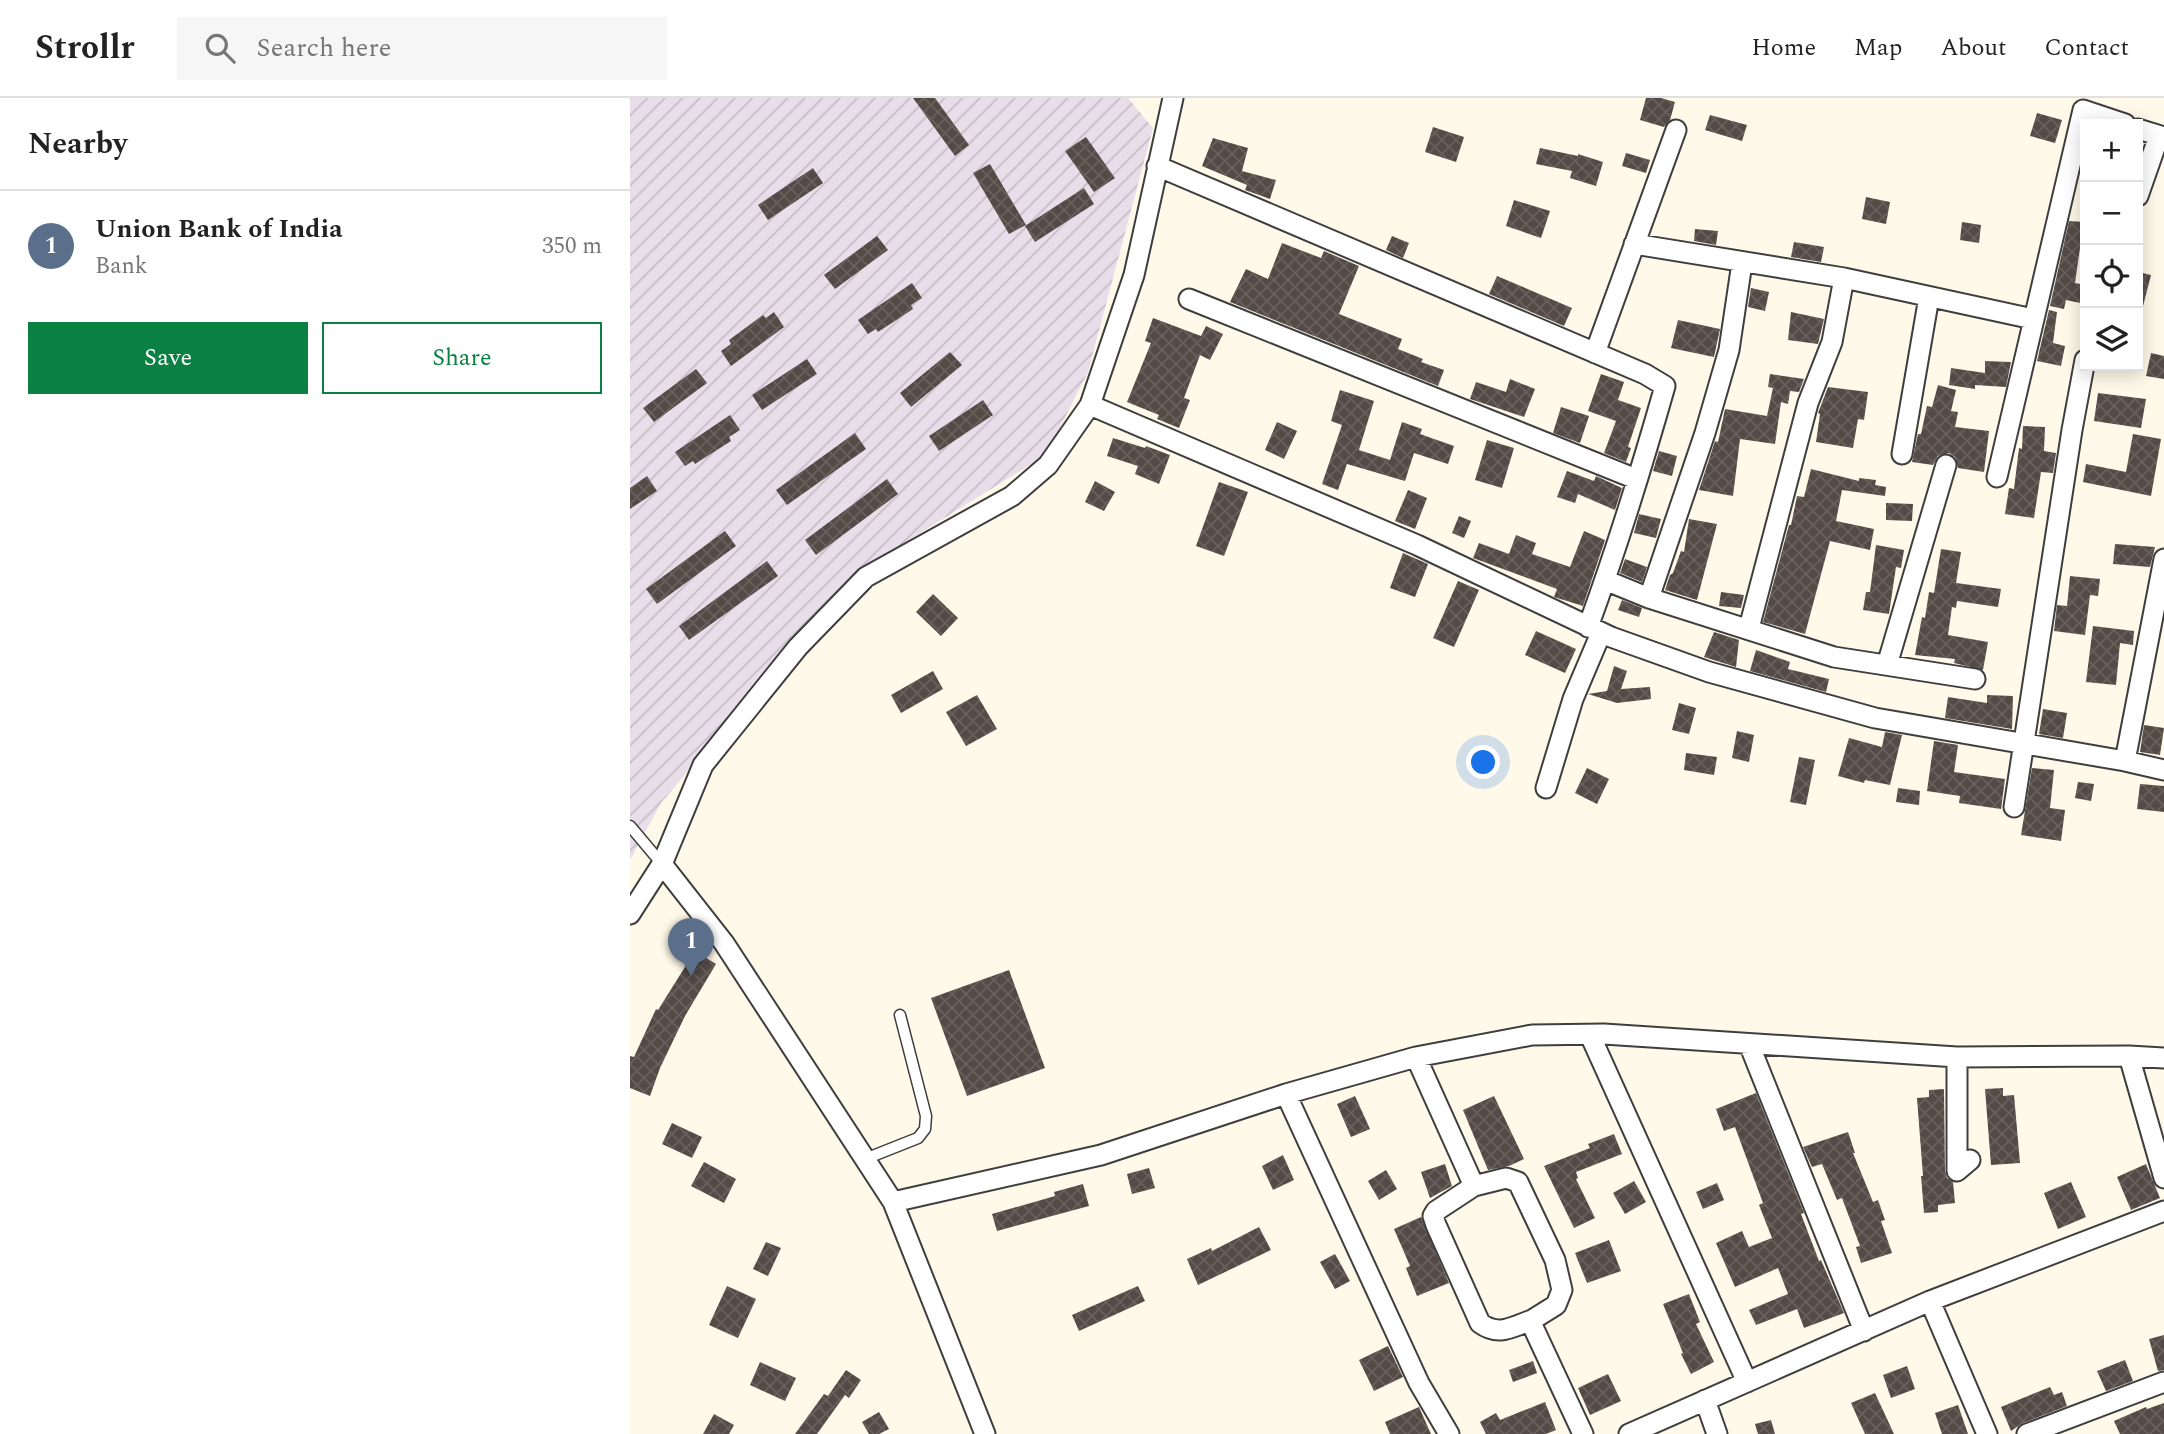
<!DOCTYPE html>
<meta charset="utf-8">
<style>
:root{--surface:#fff;--page:#f6f6f6;--text:#222;--muted:#767676;--line:#e0e0e0;--accent:#0b8043}
body{margin:0;font-family:Spectral,serif;background:var(--page);color:var(--text)}
.controls{position:absolute;right:21px;top:21px;display:grid;overflow:hidden;border-radius:0px;box-shadow:0 4px 18px #0003}
.controls button{width:63px;height:63px;display:grid;place-items:center;padding:0;border:0;border-bottom:2px solid var(--line);background:var(--surface);color:var(--text);font:35px sans-serif}
.you{position:absolute;left:854px;top:665px;width:24px;height:24px;margin:-18px;border:5px solid #fff;border-radius:50%;background:#1a73e8;box-shadow:0 0 0 10px #1a73e833}
.badge{display:grid;place-items:center;width:46px;height:46px;border-radius:50%;background:var(--accent);color:#fff;font-size:23px;font-weight:700}
.pin{position:absolute;translate:-50% -58px;filter:drop-shadow(0 2px 4px #0008)}
.pin::after{content:'';position:absolute;top:37px;width:24px;height:21px;background:inherit;clip-path:polygon(0 0,100% 0,50% 100%)}
.list{margin:0;padding:0;list-style:none}
h2{display:flex;justify-content:space-between;align-items:center;height:91px;margin:0;padding:0 28px;font-size:30px}
h2 small{font-size:23px;font-weight:400;color:var(--muted)}
.list li{display:grid;grid-template-columns:46px 1fr auto;gap:21px;align-items:center;box-sizing:border-box;height:112px;padding:0 28px;border-top:2px solid var(--line)}
.list b{display:block;font-size:26px;white-space:nowrap}
.list p{margin:0;font-size:23px;white-space:nowrap;color:var(--muted)}
.list em{font-size:23px;font-style:normal;color:var(--muted)}
.actions{display:flex;gap:14px;padding:21px 28px}
.actions a{flex:1;padding:16px 0;border:2px solid var(--accent);border-radius:0px;text-align:center;font-size:24px;color:var(--accent)}
.actions .main{background:var(--accent);color:#fff}
.icon{flex:none;width:38px;height:38px;fill:none;stroke:currentColor;stroke-width:2;stroke-linecap:round;stroke-linejoin:round}
.map{position:relative;flex:none;width:1534px;height:1336px;overflow:hidden}
header{display:flex;align-items:center;gap:42px;box-sizing:border-box;height:98px;padding:0 35px;background:var(--surface);border-bottom:2px solid var(--line)}
header strong{font-size:33px}
nav{display:flex;gap:38px;margin-inline-start:auto;font-size:24px}
.search{width:490px;height:63px;background:var(--page);display:flex;align-items:center;gap:18px;box-sizing:border-box;padding:0 24px;border-radius:0px;color:var(--muted);font-size:26px}
main{display:flex}
aside{flex:1;background:var(--surface)}
.map>svg:first-child{display:block}
</style>
<header>
<strong>Strollr</strong>
<div class="search"><svg class="icon" aria-label="search" viewBox="0 0 24 24"><circle cx="10" cy="10" r="6"/><path d="M15 15l6 6"/></svg>Search here</div>
<nav><a>Home</a><a>Map</a><a>About</a><a>Contact</a></nav>
</header>
<main>
<aside>
<h2>Nearby<small></small></h2>
<ul class="list">
<li><span class="badge" style="background:#5c6f8a">1</span><div><b>Union Bank of India</b><p>Bank</p></div><em>350 m</em></li>
</ul>
<div class="actions"><a class="main">Save</a><a>Share</a></div>
</aside>
<div class="map">
<svg width="1534" height="1336" viewBox="0 0 1534 1336">
<defs>
<pattern id="industrial-furrows" width="10" height="10" patternUnits="userSpaceOnUse" patternTransform="scale(1.75)"><rect width="10" height="10" fill="#e8deea"/><path d="M-1 1l2-2M0 10L10 0M9 11l2-2" fill="none" stroke="#c6bdc7"/></pattern>
<pattern id="building-cross-hatch" width="8" height="8" patternUnits="userSpaceOnUse" patternTransform="scale(1.75)"><rect width="8" height="8" fill="#544b47"/><path d="M0 0l8 8M0 8l8-8" fill="none" stroke="#68605d"/></pattern>
</defs>
<rect width="100%" height="100%" fill="#fff9e9"/>
<path fill="url(#industrial-furrows)" d="M0 0H498L523 30 458 274 416 357 224 476 31 705 0 762Z"/>
<path fill="url(#building-cross-hatch)" d="M283 0H305L339 47 325 58Z
M1016 0H1031L1045 4 1040 22 1034 29 1010 22Z
M1407 15 1432 22 1425 45 1400 38Z
M1080 17 1117 27 1112 43 1075 32Z
M803 29 834 39 826 64 795 54Z
M456 39 485 80 464 94 435 53Z
M583 40 618 50 612 73 646 82 640 101 615 92 617 87 572 68Z
M910 50 948 58V56L973 64 966 88 940 80 942 73 906 66Z
M996 55 1020 62 1016 75 992 68Z
M360 66 396 127 379 136 343 75Z
M183 70 193 85 138 122 128 107Z
M454 90 464 106 405 144 395 128Z
M1236 99 1260 104 1256 126 1232 121Z
M884 102 920 113 911 140 876 128Z
M1439 123 1455 124V151L1450 150 1445 185 1455 187V206L1436 202 1434 211 1420 208Z
M1332 124 1351 127 1349 145 1330 142Z
M1065 131 1088 133 1086 147 1064 143Z
M247 138 258 152 205 191 194 177Z
M762 138 779 145 773 160 756 152Z
M1164 144 1194 149 1191 164 1161 159Z
M652 145 691 160 694 153 729 168 709 216 772 241 768 251 793 261 791 264 814 272 808 288 600 204 616 171 638 181Z
M1508 174 1521 177 1512 212 1508 211Z
M867 178 942 210 934 228 859 196Z
M282 185 292 200 281 207 283 211 248 234 246 231 238 236 228 222Z
M1121 190 1139 194 1135 213 1118 209Z
M1419 212 1427 214 1423 245 1435 248 1431 268 1407 263Z
M144 214 154 229 101 268 91 253 101 246 99 242 133 217 136 220Z
M1161 214 1194 221 1188 246 1158 242Z
M523 220 571 238 576 228 593 236 580 262 570 257 554 300 560 302 549 330 527 321 529 317 497 304 521 245 515 243Z
M1048 222 1090 231 1084 259 1041 250Z
M320 254 332 267 281 309 270 295Z
M1521 255 1534 258V281L1516 278Z
M177 261 187 276 132 312 122 297Z
M1355 263 1381 264 1376 289 1345 287V291L1319 287 1321 270 1355 275Z
M66 271 77 285 24 324 13 310Z
M971 276 994 284 988 302 1011 310 998 349 1001 350 996 364 974 355 986 323 958 313Z
M1140 276 1174 281 1169 294 1160 293 1158 306 1151 304 1145 346 1110 341 1103 398 1069 392 1085 343 1088 344 1095 311 1137 318 1143 290 1138 289Z
M880 281 905 291 894 319 840 301 846 284 876 294Z
M1308 287 1326 292 1321 313 1328 314 1325 329 1359 333 1354 374 1328 370 1325 359 1319 355 1308 358 1303 367 1282 364 1288 336H1291L1297 308 1302 309Z
M1198 289 1238 294 1234 322 1228 321 1223 350 1186 344 1190 316 1188 315Z
M710 292 744 303 729 352 760 362 772 324 792 331 790 336 824 348 818 366 784 355 775 383 717 366 708 392 692 386 712 327 701 323Z
M1468 295 1516 301 1511 330 1464 323Z
M353 302 363 317 309 353 299 338Z
M931 309 959 318 950 345 923 335Z
M100 317 110 332 99 339 101 343 65 366 63 363 55 368 45 354Z
M647 324 667 333 654 361 635 352Z
M1393 328 1415 329 1414 353 1426 355 1423 375 1411 374 1404 420 1375 416 1379 390 1384 391 1389 350 1392 351Z
M225 335 236 351 157 407 146 392Z
M1503 336 1531 341 1521 398 1453 384 1456 366 1496 374Z
M483 340 515 350 516 348 540 357 529 386 505 376 508 368 477 358Z
M857 342 884 350 872 390 845 382Z
M1029 353 1047 358 1042 378 1023 373Z
M1181 371 1229 383V380L1246 382 1245 387 1256 389 1255 398 1212 392 1206 423 1244 431 1240 452 1200 443 1175 536 1133 524 1159 427H1161L1167 398 1174 399Z
M937 373 964 383 966 378 992 390 985 412 948 396 945 405 927 399Z
M17 378 27 393 0 411V390Z
M257 381 268 396 186 457 175 442Z
M465 383 485 394 474 413 455 404Z
M589 384 618 394 594 458 566 448Z
M778 392 797 400 785 431 765 423Z
M1256 405 1283 406 1282 423 1256 422Z
M1009 416 1031 421 1026 440 1004 435Z
M829 418 841 423 834 440 822 435Z
M1059 421 1087 426 1067 502 1035 492 1040 477 1043 475 1051 453 1054 454Z
M95 433 106 448 27 506 16 491Z
M954 433 975 442 953 508 924 499 927 491 843 460 849 445 879 456 886 437 906 445 902 456 940 469Z
M1485 446 1525 449 1520 469 1483 466Z
M1246 447 1274 452 1271 470 1266 469 1259 516 1233 512 1236 494H1240Z
M1311 451 1331 454 1326 485 1371 491 1368 509 1327 503 1326 510 1322 509 1318 537 1358 544 1353 572 1324 565 1325 561 1285 557 1292 519 1295 520 1299 494 1304 495Z
M773 455 798 466 785 499 760 490Z
M995 461 1017 469 1012 484 990 475Z
M137 463 148 478 59 542 49 528Z
M1440 478 1470 481 1468 498 1460 497 1455 537 1424 533 1427 507 1437 508Z
M828 483 849 492 824 549 803 540Z
M1091 494 1114 497 1111 510 1089 508Z
M303 496 328 520 311 538 286 514Z
M992 502 1012 510 1009 519 988 512Z
M1463 528 1504 533 1503 547 1490 545 1486 587 1456 584Z
M906 533 946 551 935 575 895 557Z
M1084 534 1109 542 1106 569 1074 559Z
M1126 552 1160 564 1158 571 1199 581 1196 594 1120 573Z
M984 568 997 573 991 591 1020 589 1021 601 987 605 958 596 977 593Z
M303 573 313 591 271 615 261 597Z
M347 597 367 631 336 648 316 614Z
M1357 597 1383 598 1382 631 1315 620 1318 599 1357 605Z
M1049 605 1066 610 1059 636 1042 632Z
M1413 611 1437 615 1433 640 1409 636Z
M1514 627 1534 630 1530 657 1510 654Z
M1107 633 1124 637 1119 664 1102 660Z
M1255 634 1272 637 1260 687 1235 682 1234 685 1208 678 1219 640 1252 649Z
M1304 643 1328 647 1324 674 1375 681 1371 711 1329 705 1330 698 1297 693Z
M1056 655 1087 659 1084 677 1054 672Z
M1169 659 1185 662 1176 707 1160 704Z
M957 670 979 681 967 706 945 695Z
M1402 670 1424 672 1420 710 1435 712 1431 743 1391 737Z
M1448 684 1464 686 1461 703 1445 700Z
M1510 686 1534 688V714L1507 711Z
M1268 690 1290 693 1289 707 1266 704Z
M65 853 86 866 55 918 30 970 20 998 0 990V958L4 959 26 911 28 912Z
M379 872 415 970 337 998 301 900Z
M1373 990V998L1384 997 1390 1065 1361 1067 1355 991Z
M1314 991 1315 1073 1317 1080 1323 1084 1325 1105 1308 1107V1114L1294 1115 1291 1078H1293L1287 1000 1299 999V992Z
M1126 995 1174 1115 1171 1116 1189 1163 1191 1162 1214 1215 1174 1230 1167 1211 1126 1227 1119 1212 1158 1196 1148 1170 1105 1189 1086 1145 1112 1133 1119 1149 1142 1140 1129 1107 1133 1105 1105 1029 1094 1033 1086 1011Z
M725 998 740 1031 721 1039 707 1006Z
M864 998 894 1061 879 1068 858 1072 833 1012Z
M42 1025 72 1039 62 1060 32 1046Z
M1218 1034 1225 1055H1223L1243 1104 1248 1102 1255 1122 1251 1123 1262 1155 1231 1165 1226 1149 1230 1148 1212 1100 1207 1102 1192 1066 1182 1069 1173 1049Z
M984 1036 992 1056 946 1074 948 1080 946 1081 965 1120 944 1130 914 1068 960 1050 958 1046Z
M653 1057 664 1082 643 1092 632 1068Z
M74 1064 106 1081 94 1105 61 1088Z
M815 1066 822 1088 800 1100 791 1074Z
M1516 1066 1530 1100 1501 1112 1487 1079Z
M519 1070 525 1090 502 1096 497 1076Z
M756 1072 767 1091 749 1102 738 1083Z
M1004 1083 1016 1104 995 1116 983 1095Z
M1441 1084 1456 1119 1428 1131 1414 1095Z
M1087 1085 1094 1102 1073 1111 1066 1094Z
M453 1086 459 1108 367 1133 362 1116 425 1098 424 1094Z
M791 1119 819 1185 787 1198 776 1170 780 1168 764 1131Z
M629 1129 641 1152 568 1187 557 1161 581 1150 582 1153Z
M979 1142 991 1173 957 1185 945 1155Z
M136 1144 151 1150 138 1178 123 1171Z
M705 1156 720 1183 705 1191 690 1164Z
M97 1188 126 1201 108 1240 79 1227Z
M508 1188 515 1203 449 1233 442 1217Z
M1059 1196 1070 1224 1066 1226 1084 1264 1061 1276 1051 1256 1053 1255 1033 1206Z
M1534 1237V1272L1528 1273 1519 1241Z
M758 1248 773 1279 744 1293 729 1262Z
M1495 1262 1503 1283 1476 1293 1467 1273Z
M903 1263 907 1275 883 1284 879 1272Z
M130 1264 166 1280 155 1303 120 1287Z
M1277 1268 1285 1291 1261 1300 1253 1277Z
M216 1272 231 1282 219 1300 215 1297 187 1336H165L194 1296 198 1298Z
M978 1276 991 1303 960 1317 948 1290Z
M1420 1289 1424 1297 1432 1294 1437 1308 1393 1325 1381 1333 1371 1309Z
M1245 1295 1264 1336H1235L1221 1305Z
M915 1304 926 1332 916 1336H856L850 1324 866 1315 870 1322Z
M1534 1305V1336H1490L1484 1323 1516 1309 1517 1311Z
M1328 1307 1338 1336H1312L1305 1315Z
M789 1309 801 1336H760L755 1324Z
M249 1314 259 1331 249 1336H239L232 1324Z
M84 1316 104 1327 99 1336H73Z
M1141 1322 1145 1336H1128L1125 1326Z"/>
<g fill="none" stroke-linecap="round" stroke-linejoin="round">
<g stroke="#3e3e3e" stroke-width="13">
<path id="service" d="M0 728 32 766
M235 1061 288 1040 295 1031 296 1018 270 917"/>
</g>
<g stroke="#3e3e3e" stroke-width="23">
<path id="minor" d="M1508 31 1534 39
M527 68 1015 276 1035 288C1012 369 987 450 958 529
M1508 98 1529 38
M1004 146 1214 180 1403 221
M559 201 1006 381
M965 255 1046 32
M460 307 787 447 981 539 1079 574 1245 620 1495 663 1534 672
M1272 356 1299 199
M1367 379 1453 12 1495 26
M975 482 1019 500 1204 559 1345 581
M1019 500 1075 335 1099 252 1112 165
M1119 530 1178 305 1202 244 1214 180
M1257 567 1316 367
M1495 663 1534 461
M916 690 943 601 971 535
M1384 709 1442 332 1455 262
M32 766 94 845 263 1104 355 1336
M0 816 32 766 73 667 168 549 236 479 382 398 418 367 460 307 504 177 543 0
M960 937 1117 1284
M1119 946 1234 1233
M1499 958 1534 1080
M786 959 844 1088 876 1080 888 1084 925 1162 932 1192 926 1207 902 1222 904 1231 953 1336
M1327 959V1073L1340 1062
M656 996 789 1285 819 1336
M844 1088 806 1113 803 1118 806 1127 850 1225C869 1239 882 1229 902 1222
M263 1104 471 1057 656 996 786 959 902 937 974 936 1327 959 1499 958 1534 960
M1300 1203 1357 1336
M1075 1302 1087 1336
M999 1336 1300 1203 1534 1113
M1397 1336 1534 1284"/>
</g>
<use href="#service" stroke="#fff" stroke-width="10"/>
<use href="#minor" stroke="#fff" stroke-width="19"/>
</g>
</svg>
<div class="controls">
<button>+</button>
<button>−</button>
<button><svg class="icon" aria-label="locate" viewBox="0 0 24 24"><circle cx="12" cy="12" r="6"/><path d="M12 2v4M12 18v4M2 12h4M18 12h4"/></svg></button>
<button><svg class="icon" aria-label="layers" viewBox="0 0 24 24"><path d="M12 4l9 5-9 5-9-5zM3 14l9 5 9-5"/></svg></button>
</div>
<div class="you"></div>
<div class="pin badge" style="left:61px;top:878px;background:#5c6f8a">1</div>
</div>
</main>
